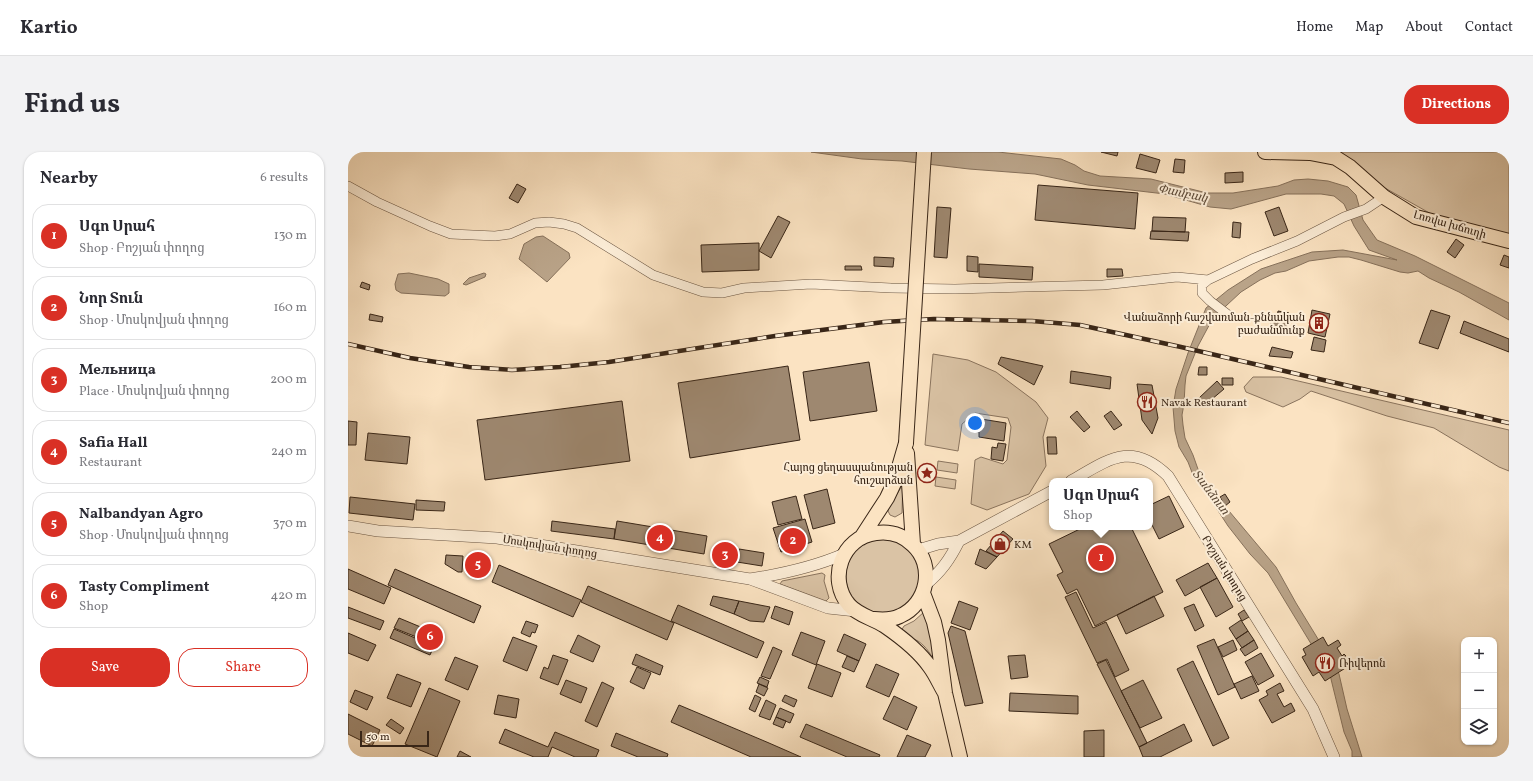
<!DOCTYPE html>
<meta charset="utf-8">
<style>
:root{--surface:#fff;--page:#f2f2f3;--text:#2b2b33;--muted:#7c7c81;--line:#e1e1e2;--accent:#d93025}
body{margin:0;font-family:Vollkorn,"Noto Serif Armenian",serif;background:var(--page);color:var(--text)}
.controls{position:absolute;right:12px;bottom:12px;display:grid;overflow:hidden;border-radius:8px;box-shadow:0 1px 3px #0004}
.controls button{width:36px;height:36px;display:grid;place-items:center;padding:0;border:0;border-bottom:1px solid var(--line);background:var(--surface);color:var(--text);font:20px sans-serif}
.scale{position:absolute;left:12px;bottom:10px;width:69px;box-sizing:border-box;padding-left:4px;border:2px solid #392617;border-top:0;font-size:11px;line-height:14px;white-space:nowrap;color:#392617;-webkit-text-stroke:3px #fcedd7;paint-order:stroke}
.you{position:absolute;left:627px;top:271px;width:14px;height:14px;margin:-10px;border:3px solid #fff;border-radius:50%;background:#1a73e8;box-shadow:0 0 0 6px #1a73e833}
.badge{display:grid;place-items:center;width:26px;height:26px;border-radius:50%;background:var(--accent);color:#fff;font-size:13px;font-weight:700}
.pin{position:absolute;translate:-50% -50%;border:2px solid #fff;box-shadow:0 1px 4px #0006}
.popup{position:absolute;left:701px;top:326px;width:104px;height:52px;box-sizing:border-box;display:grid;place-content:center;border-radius:8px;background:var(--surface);filter:drop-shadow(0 1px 3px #0005);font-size:13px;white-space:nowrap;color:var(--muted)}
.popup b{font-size:15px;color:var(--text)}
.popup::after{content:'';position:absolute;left:50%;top:100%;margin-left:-8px;border:8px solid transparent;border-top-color:var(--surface)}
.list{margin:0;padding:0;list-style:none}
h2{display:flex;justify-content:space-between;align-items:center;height:52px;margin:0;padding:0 16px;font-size:17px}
h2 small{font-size:13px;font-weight:400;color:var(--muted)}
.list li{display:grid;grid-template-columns:26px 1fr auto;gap:12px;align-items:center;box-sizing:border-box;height:64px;margin:0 8px 8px;padding:0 8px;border:1px solid var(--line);border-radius:16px}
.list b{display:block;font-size:15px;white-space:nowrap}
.list p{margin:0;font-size:13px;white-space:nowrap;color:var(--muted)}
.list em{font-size:13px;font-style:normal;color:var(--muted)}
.actions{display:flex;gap:8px;padding:12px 16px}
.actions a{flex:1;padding:9px 0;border:1px solid var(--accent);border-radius:16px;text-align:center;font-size:14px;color:var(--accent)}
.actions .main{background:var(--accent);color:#fff}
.icon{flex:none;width:22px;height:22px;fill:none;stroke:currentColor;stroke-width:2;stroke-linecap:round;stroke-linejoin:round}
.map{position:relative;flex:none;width:1161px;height:605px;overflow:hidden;border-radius:16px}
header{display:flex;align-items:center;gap:24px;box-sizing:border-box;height:56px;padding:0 20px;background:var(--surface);border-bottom:1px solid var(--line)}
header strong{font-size:19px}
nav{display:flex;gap:22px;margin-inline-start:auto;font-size:14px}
.intro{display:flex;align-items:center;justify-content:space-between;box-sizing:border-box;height:96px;padding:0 24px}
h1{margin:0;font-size:28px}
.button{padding:10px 18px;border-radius:16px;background:var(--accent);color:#fff;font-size:14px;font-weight:700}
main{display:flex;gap:24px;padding:0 24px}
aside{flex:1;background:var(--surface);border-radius:16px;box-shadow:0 1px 3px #0004}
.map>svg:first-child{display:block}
</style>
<header>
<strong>Kartio</strong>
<nav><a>Home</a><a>Map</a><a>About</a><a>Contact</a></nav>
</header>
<div class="intro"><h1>Find us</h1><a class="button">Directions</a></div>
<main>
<aside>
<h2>Nearby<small>6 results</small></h2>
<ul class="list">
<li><span class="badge">1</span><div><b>Սգո Սրահ</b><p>Shop · Բոշյան փողոց</p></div><em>130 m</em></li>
<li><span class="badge">2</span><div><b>Նոր Տուն</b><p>Shop · Մոսկովյան փողոց</p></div><em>160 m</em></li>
<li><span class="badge">3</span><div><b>Мельница</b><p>Place · Մոսկովյան փողոց</p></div><em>200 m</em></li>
<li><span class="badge">4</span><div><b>Safia Hall</b><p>Restaurant</p></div><em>240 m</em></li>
<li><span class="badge">5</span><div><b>Nalbandyan Agro</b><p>Shop · Մոսկովյան փողոց</p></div><em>370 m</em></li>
<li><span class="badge">6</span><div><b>Tasty Compliment</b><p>Shop</p></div><em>420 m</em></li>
</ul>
<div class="actions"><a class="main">Save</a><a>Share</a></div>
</aside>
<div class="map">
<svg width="1161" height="605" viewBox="0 0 1161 605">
<rect width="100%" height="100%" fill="#fbe3c2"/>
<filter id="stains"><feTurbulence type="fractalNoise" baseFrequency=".005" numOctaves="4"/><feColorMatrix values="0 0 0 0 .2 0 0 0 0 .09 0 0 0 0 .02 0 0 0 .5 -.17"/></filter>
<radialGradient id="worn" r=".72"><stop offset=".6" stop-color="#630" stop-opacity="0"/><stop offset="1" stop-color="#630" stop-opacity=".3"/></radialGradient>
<path fill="#dac3a5" stroke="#8a745e" d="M987 0H1161V84L1085 63 1037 36 993 1Z
M585 202 620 208 648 220 688 250 700 266 695 285 698 314 681 342 639 358 623 352 627 308 633 305 655 312 659 308 663 275 660 266 627 261 614 272 610 299 577 293Z
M905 225H933L1161 278V319L1151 315 1086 276 1039 264 963 239 952 247 935 255 898 240 896 235Z
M590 309 610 312 609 321 589 318Z
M555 325 554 361 547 365 542 363 540 359 541 355 552 337Z
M588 325 608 328 607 337 587 334Z
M498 424a37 37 0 1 1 74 0a37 37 0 1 1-74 0Z
M474 421 477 423 476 429 481 446 478 449 432 432 434 429Z
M576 460 578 461 588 512C583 503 579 495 570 489 564 486 557 485 553 479L556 474 566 469Z"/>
<path fill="#b9a388" stroke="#86715b" d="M463 0H650L713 7 727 13 736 19 752 24 803 27 859 41H885L930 34 946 28 960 27 980 29 1000 35 1008 43 1015 68 1029 88 1067 104 1161 151V168L1111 140 1081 126 1070 119 1060 121 1052 120 1013 108 1001 105H990L961 109 938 119 927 121 912 128 893 140 865 166 850 194 838 224 837 233 836 252 834 263 835 273 837 286 845 303 851 320 881 359 928 415 948 451 989 518 991 522 999 557 1014 605H1004V599L996 580 982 523 920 421 902 402 880 374 854 334 845 323 840 310 831 295 827 279 825 255 828 237 840 201 858 156 880 138 913 117 964 100 995 98 1049 108 1021 98 1006 74 996 52 986 44 973 42H938L883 57 862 55 817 42 740 33 687 22 621 17 554 9 514 7Z
M195 84 221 101 222 106 199 130 171 107 176 92 188 85Z
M61 121 90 127 101 132V141L97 144 53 141 48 138 47 132 50 122Z
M136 121 138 122 137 125 118 133 115 132 121 126Z"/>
<path fill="#9e8870" stroke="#392617" d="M753 0H770L769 4Z
M792 2 812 8 808 21 788 16Z
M827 7 837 8 836 21 825 20Z
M895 20V30L877 31V21Z
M169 32 178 37 170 51 161 46Z
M690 33 790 41 787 77 687 68Z
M589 55 603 56 599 106 586 105Z
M931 55 940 79 926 84 917 60Z
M430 64 442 70 423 106 411 99Z
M805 65 838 66 837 80 804 79Z
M885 70 893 71 892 86 884 85Z
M803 79 841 80 840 89 802 87Z
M1108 87 1116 93 1107 106 1099 100Z
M411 91V118L354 120 353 93Z
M1156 103 1161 105V116L1152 113Z
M619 104 630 105V120L619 119Z
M526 105 546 106 545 115 526 114Z
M631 112 685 115 684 128 631 125Z
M497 114H513L514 118H497Z
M759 117H774L775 124 759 125Z
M14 130 22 133 21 138 12 135Z
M964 158 982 162 977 185 960 181Z
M1083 158 1102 164 1090 197 1071 191Z
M930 159 941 161 937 181 922 178 924 166 929 167Z
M22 162 35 165 34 170 21 168Z
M1116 169 1161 187V200L1112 181Z
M966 185 978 188 976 200 963 198Z
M924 195 945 200 943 206 921 204Z
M653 205 695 214 686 233 650 212Z
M521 210 529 259 462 269 455 220Z
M440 214 452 288 342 306 330 231Z
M851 215H859V223H850Z
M723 219 763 225 762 237 722 231Z
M874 226H885V233H874Z
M869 229 876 237 857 253 851 246Z
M789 232 804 233 810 266 804 282 794 268Z
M274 249 282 309 137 328 129 268Z
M729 259 742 275 736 280 722 265Z
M763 259 774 273 766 278 756 264Z
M633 267 658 271 656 289 631 285V280L627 279 628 273H632Z
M0 269 9 270 8 293H0Z
M20 281 62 285 59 312 17 308Z
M699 285H708L709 302H700Z
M650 291 658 292 655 309 643 307 644 295 649 296Z
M479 337 487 371 465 377 456 343Z
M877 342 882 350 877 354 872 345Z
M448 344 454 367 430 373 424 350Z
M821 344 836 375 811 387 802 369V353Z
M2 345 67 352 65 368 1 361Z
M68 348 97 350 96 359 68 358Z
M457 367 464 390 433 400 425 376Z
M204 369 267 377 266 387 203 379Z
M269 369 359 384 356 402 266 387Z
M736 375H783L815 440 747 474 729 437 719 442 709 423 715 420 701 392Z
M655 379 665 387 649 405 638 399Z
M368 397 388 400 386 410 366 406Z
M391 397 416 401 414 414 389 410Z
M632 397 649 405 638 417 627 412Z
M98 403 115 404 114 420H110L97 412Z
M125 406 137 407 136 420 124 419Z
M860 411 869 426 837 444 828 428Z
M151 413 233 448 225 465 144 430Z
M0 417 43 436 36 452 0 437Z
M47 417 133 454 126 471 40 433Z
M869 426 885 455 868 465 852 435Z
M240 434 326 471 319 488 233 450Z
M728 440 745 476 758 470 781 518 767 525 759 507 749 511 717 445Z
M365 444 391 449 386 462 362 453Z
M806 444 816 464 778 482 769 463Z
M391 449 422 455 416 470 402 469 386 462Z
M611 449 630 456 622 478 603 471Z
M846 452 856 474 847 479 836 456Z
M330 453 416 490 409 506 323 469Z
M427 454 445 460 441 473 423 466Z
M0 455 36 469 32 478 0 466Z
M896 458 901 465 894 469 890 462Z
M51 466 75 476 71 486 46 476Z
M893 468 900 479 888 487 881 476Z
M178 469 190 473 187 481 184 480 182 485 173 481Z
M603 474 617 479 635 551 617 554 600 481Z
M76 476 92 483 87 493 72 486Z
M46 477 86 494 82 503 42 486Z
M900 479 906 488 894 496 888 487Z
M453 480 477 489 468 513 444 503Z
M0 481 28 493 20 509 0 501Z
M496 482 518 492 511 509 489 499Z
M230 483 252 494 245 510 222 500Z
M165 485 189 494 179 519 155 509Z
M975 485 980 494 990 488 993 493 989 496 994 504 996 502 998 504 994 507 999 515 977 529 971 520 965 524 954 505 958 503 955 497Z
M866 487 887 535 870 543 849 494Z
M885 488 889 498 875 505 870 495Z
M906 488 910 496 897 504 892 497Z
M425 495 434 499 422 527 413 524Z
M913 501 926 524 910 533 897 510Z
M288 502 315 514 312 523 284 512Z
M205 503 220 508 210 533 192 526 196 515 200 517Z
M677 503 680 525 663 527 660 504Z
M499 504 511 509 506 520 494 515Z
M107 505 130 514 120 538 97 528Z
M758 508 799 591 791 595 749 512Z
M845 509 881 586 865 594 829 517Z
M469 512 493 521 484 545 460 536Z
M528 512 551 522 541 545 518 535Z
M289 515 303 521 296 537 282 530Z
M49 522 73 531 63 555 39 546Z
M904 524 911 539 893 547 886 532Z
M412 525 421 529 419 535 409 531Z
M218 528 239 536 233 551 212 542Z
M795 528 814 566 792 576 773 539Z
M254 530 266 536 249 575 237 569Z
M932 531 936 539 929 542 936 555 943 551 947 559 924 571 911 548 920 543 918 539Z
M411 532 420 536 416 544 408 540Z
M81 536 112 549 89 605 57 592Z
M7 538 25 545 19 558 2 550Z
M662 541 730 544V562L661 559Z
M150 543 171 547 168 566 146 562Z
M407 543 413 546 407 560 401 557Z
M437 543 449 548 446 555 434 549Z
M546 544 569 555 559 578 535 567Z
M418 548 428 553 422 568 411 564Z
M331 553 421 591 453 605H403L323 570Z
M432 556 446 562 442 571 428 565Z
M0 562 32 578 24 594 0 582Z
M428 565 438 569 435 576 425 572Z
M43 567 56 576 52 582 38 573Z
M458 572 532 603 531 605H499L452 585Z
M836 572 844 589 812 605H795L791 595Z
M157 577 200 595 207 580 251 598 248 605H227L204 595 200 605H186L151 591Z
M756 578V605H736V579Z
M268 581 320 602 319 605H290L263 594Z
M559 583 583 593 577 605H549Z
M112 599 123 605H109Z"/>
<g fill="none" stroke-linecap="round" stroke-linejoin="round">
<g stroke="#6a5542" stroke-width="10">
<path id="minor" d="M0 34 29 50 82 74 103 82 147 84 162 82 187 71 201 70 216 72 229 76 305 123 355 140 374 141 396 136 463 132 543 136 607 137 755 133 829 125 860 128
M883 165 862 149 854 141V133L860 128 904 107 949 89 996 65 1018 57 1036 45"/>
</g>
<g stroke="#6a5542" stroke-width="12">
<path id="tertiary" d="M723 329C760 308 783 288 820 324L965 557 986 605
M0 374 30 379 149 386 402 427 480 456 508 459
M570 398 590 392 611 389 704 339
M402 427C434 422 466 415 496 402
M577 433C593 420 602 407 611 389"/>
</g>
<g stroke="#392617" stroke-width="16">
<path id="trunk" d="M917 0 962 1 988 6 1002 15 1036 45 1068 65 1161 89
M559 301 565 392
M513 386 539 346 547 329 558 291
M575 441 586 470 590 488 597 541 612 605
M526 467C535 468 544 468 552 464 580 452 587 413 565 393 555 383 542 379 528 381 494 385 479 427 501 453 511 464 525 466 537 474 553 485 571 499 582 515 588 523 592 533 597 541"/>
</g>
<use href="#minor" stroke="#fcedd7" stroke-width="9"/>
<use href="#tertiary" stroke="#fcedd7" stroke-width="11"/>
<use href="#trunk" stroke="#fbe3c2" stroke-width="14"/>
<g stroke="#392617" stroke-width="4.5">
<path id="rail" d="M0 192 62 206 121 215 164 218 212 215 261 210 427 184 536 170 586 167 684 169 732 173 833 195 1161 271"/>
</g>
<use href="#rail" stroke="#fcedd7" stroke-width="3" stroke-dasharray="9" stroke-linecap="butt"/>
<g stroke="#392617" stroke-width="16" stroke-linecap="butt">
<path id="trunk-bridge" d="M558 291 576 0"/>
</g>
<use href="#trunk-bridge" stroke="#fbe3c2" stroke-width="14"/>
</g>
<defs>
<g id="building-ring" transform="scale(1)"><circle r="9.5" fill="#fcedd7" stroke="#8f2418" stroke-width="1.5"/><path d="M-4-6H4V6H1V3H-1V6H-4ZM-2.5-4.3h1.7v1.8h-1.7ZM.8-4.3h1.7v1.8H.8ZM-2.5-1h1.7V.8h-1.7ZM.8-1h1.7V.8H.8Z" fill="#8f2418"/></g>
<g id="restaurant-ring" transform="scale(1)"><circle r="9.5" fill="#fcedd7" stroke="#8f2418" stroke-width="1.5"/><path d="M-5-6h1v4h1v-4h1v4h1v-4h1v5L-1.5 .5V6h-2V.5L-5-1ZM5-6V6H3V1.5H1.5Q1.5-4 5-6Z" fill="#8f2418"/></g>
<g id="sight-ring" transform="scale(1)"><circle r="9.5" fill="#fcedd7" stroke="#8f2418" stroke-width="1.5"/><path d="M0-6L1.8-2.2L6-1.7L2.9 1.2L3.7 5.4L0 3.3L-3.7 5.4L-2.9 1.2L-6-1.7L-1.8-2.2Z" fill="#8f2418"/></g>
<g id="shop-ring" transform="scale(1)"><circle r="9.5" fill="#fcedd7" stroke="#8f2418" stroke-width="1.5"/><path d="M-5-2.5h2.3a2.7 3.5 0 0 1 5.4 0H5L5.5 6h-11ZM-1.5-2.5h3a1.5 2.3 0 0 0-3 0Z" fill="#8f2418"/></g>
</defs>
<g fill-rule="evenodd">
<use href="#building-ring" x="971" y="171"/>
<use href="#restaurant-ring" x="799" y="250"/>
<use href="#sight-ring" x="579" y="321"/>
<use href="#shop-ring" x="652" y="392"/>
<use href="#restaurant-ring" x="977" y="511"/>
</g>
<g text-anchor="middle" stroke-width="4" stroke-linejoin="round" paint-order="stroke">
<g font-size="11" fill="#392617" stroke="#fcedd7">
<text transform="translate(1102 72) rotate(16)" y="4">Լոռվա խճուղի</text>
<text transform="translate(202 394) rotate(9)" y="4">Մոսկովյան փողոց</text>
<text transform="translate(877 416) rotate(58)" y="4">Բոշյան փողոց</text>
</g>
<g font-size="11" fill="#392617" stroke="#fcedd7" text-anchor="start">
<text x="957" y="169" text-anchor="end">Վանաձորի հաշվառման-քննական<tspan x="957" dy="13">բաժանմունք</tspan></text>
<text x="813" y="254">Navak Restaurant</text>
<text x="565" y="319" text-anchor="end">Հայոց ցեղասպանության<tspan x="565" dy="13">հուշարձան</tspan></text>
<text x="666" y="396">KM</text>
<text x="991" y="515">Ռիվերոն</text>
</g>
<g font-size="12" font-style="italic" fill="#5f4c39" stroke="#fcedd7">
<text transform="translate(835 41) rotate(12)" y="4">Փամբակ</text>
<text transform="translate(863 340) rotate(53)" y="4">Տանձուտ</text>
</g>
</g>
<rect width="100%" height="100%" filter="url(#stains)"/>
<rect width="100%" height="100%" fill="url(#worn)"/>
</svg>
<div class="controls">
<button>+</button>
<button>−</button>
<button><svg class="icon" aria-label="layers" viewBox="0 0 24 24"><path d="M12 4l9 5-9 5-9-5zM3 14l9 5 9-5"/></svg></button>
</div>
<div class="scale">50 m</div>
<div class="you"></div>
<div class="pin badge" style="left:753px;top:406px">1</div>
<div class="popup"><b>Սգո Սրահ</b>Shop</div>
<div class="pin badge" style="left:445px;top:389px">2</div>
<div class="pin badge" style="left:377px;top:403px">3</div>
<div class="pin badge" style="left:312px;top:386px">4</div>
<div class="pin badge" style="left:130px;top:413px">5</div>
<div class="pin badge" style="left:82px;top:485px">6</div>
</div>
</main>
